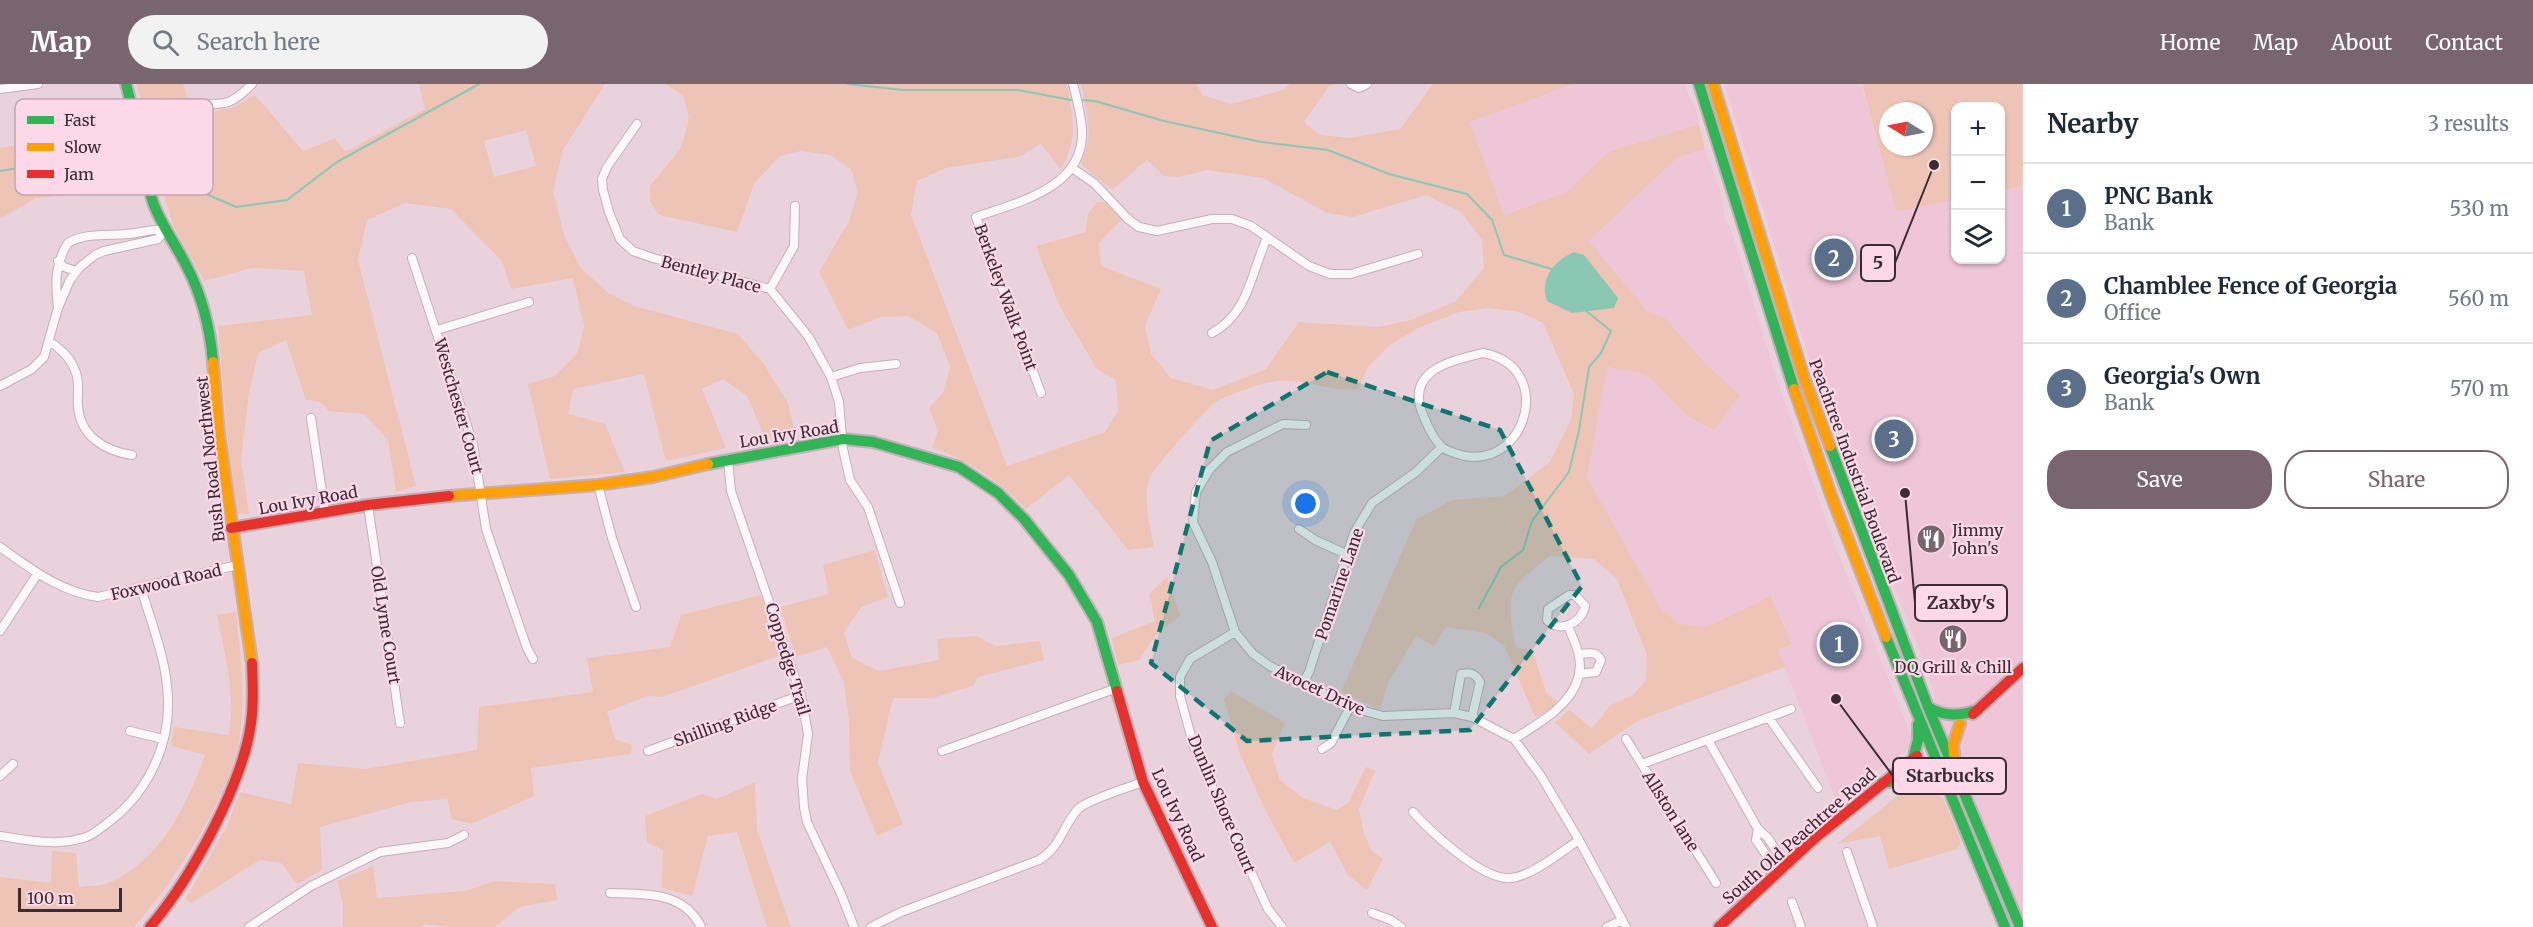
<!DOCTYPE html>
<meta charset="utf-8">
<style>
:root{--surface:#fff;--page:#f2f2f3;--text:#1f2937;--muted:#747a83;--line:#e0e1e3;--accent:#79656e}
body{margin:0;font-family:Merriweather,serif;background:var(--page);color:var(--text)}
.controls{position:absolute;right:18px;top:18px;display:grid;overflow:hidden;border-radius:12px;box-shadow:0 2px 4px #0004}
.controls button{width:54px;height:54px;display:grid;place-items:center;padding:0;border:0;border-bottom:2px solid var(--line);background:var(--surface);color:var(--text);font:30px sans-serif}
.compass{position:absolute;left:1879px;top:18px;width:54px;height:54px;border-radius:50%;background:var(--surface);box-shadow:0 2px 4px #0004;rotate:280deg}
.scale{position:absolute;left:18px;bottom:15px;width:104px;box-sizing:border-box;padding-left:6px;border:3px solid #3c2b33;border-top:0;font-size:16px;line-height:21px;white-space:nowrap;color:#3c2b33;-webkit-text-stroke:4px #fcd8e8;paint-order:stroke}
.you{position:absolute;left:1306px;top:420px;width:21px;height:21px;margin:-15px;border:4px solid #fff;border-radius:50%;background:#1a73e8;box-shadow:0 0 0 9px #1a73e833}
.badge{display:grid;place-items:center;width:39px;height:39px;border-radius:50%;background:var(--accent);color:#fff;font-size:20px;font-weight:700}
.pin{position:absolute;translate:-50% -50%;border:3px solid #fff;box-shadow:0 2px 6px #0006}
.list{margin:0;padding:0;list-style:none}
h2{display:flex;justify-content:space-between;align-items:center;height:78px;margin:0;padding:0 24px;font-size:26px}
h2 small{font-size:20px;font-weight:400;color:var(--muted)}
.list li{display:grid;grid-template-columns:39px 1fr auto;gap:18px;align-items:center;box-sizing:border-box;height:90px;padding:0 24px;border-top:2px solid var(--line)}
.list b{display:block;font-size:22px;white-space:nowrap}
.list p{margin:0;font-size:20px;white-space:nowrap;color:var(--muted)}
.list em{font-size:20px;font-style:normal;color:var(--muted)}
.actions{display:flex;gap:12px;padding:18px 24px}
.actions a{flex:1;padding:14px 0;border:2px solid var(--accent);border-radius:24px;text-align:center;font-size:21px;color:var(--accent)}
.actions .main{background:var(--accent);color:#fff}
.icon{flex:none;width:33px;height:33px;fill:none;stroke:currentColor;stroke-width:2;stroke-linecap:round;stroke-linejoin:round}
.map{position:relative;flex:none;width:2023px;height:843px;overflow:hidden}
header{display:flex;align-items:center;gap:36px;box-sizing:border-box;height:84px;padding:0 30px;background:var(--accent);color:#fff}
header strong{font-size:28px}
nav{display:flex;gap:33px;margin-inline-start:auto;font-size:21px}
.search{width:420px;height:54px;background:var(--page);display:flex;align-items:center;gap:15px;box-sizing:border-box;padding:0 21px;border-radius:33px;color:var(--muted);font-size:22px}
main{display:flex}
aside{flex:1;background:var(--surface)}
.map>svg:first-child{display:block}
</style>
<header>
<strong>Map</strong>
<div class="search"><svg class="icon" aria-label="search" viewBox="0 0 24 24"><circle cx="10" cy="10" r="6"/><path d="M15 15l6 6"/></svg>Search here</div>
<nav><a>Home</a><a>Map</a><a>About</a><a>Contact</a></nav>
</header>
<main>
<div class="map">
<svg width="2023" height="843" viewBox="0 0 2023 843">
<rect width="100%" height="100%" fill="#ead2dd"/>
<path fill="#eec6d8" d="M1574 0H1685L1689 13 1697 26 1699 40 1608 68 1565 109 1504 131 1470 38Z
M1725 0H1861L1896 128 1955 116 1956 176H2000L2001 107 2023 102V843L1932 654 1934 612 1927 586 1852 393 1802 252Z
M1705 65 1721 109 1725 135 1731 145 1775 290 1836 464 1912 653 1910 663 1906 667 1881 683 1837 719 1778 566 1792 560 1772 512 1707 543 1679 540 1661 525 1587 393 1606 283 1646 290 1687 332 1739 312 1708 282 1665 234 1648 228 1589 157 1678 73Z"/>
<path fill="#eec4b7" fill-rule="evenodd" d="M136 0H183L188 15 147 26 144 24Z
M419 0H605L563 66 553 107 564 151 580 183 608 209 634 222 738 250 763 279 788 319 795 349 765 354 747 312 723 295 702 305 726 364 666 377 644 290 573 305 568 330 605 340 625 388 550 395 528 300 555 292 578 268 584 243 573 194 511 205 502 177 451 125 405 119 367 136 358 176 416 402 396 408 388 356 364 330 328 327C323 317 317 317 306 316L286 256 258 269 249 309 241 375 249 430 237 429 229 374 218 242 312 231 304 187 252 184 204 197 174 143 154 81 149 48 152 42 195 24 214 27 232 24 255 11 303 67 335 54 345 68 425 25ZM526 46 536 82 494 93 484 57Z
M665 0H1067C1073 35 1079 53 1061 86L1041 60 1018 73 946 84 917 97 911 131 1007 382 1105 348 1118 327 1116 296 1097 285 1059 221 1036 162 1086 148 1088 130 1097 118H1104L1122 135 1099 159 1101 182 1161 205 1145 242 1151 270 1171 294 1213 306 1266 285 1299 238 1378 243 1411 236 1456 217 1484 184 1482 156 1461 128 1426 111 1353 133 1327 129 1263 94 1207 86 1179 93 1164 92 1147 76 1112 106 1083 82 1081 78C1095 53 1086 26 1081 0H1197L1202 11 1231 20 1283 6 1290 0H1336L1329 2 1304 38 1320 51 1350 54 1400 45 1433 0H1574L1470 38 1504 131 1565 109 1608 68 1699 40 1705 65 1678 73 1589 157 1648 228 1665 234 1708 282 1740 311 1714 346 1687 332 1646 290 1607 283 1587 393 1661 525 1679 540 1707 543 1771 512 1792 560 1778 566 1785 583 1637 637 1589 670 1555 638 1569 626 1592 644 1611 621 1633 611 1646 596 1647 571 1617 495 1594 475 1550 472C1505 507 1507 507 1515 563L1533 567 1546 609 1558 618 1549 626 1535 633 1504 561 1485 549 1446 543 1434 562 1416 552 1388 599 1380 625 1341 608 1416 436 1452 416 1505 412 1550 378 1571 336 1574 310 1543 239 1520 228 1488 224 1459 228 1418 244 1389 262 1369 282 1358 305C1329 309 1302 292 1272 298 1256 301 1234 309 1219 316 1210 321 1152 385 1149 395 1143 417 1150 442 1154 463L1128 466 1069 391 1026 425C1000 398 968 375 932 364L938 346 929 324 944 308 950 283 937 249 908 232 881 233 848 246 819 188 849 137 858 108 851 85 830 71 801 67 780 72 754 100 737 148 659 131 650 118V102L681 64 689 33 683 11Z
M1862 0H2023V102L2001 107 2000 22H1956L1955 116 1896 128ZM1888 27H1924V63H1888Z
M124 42 139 103 36 114 0 135V64Z
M875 466 888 513 861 523 844 549 852 574 879 587 939 576 937 555 976 552 996 562 1040 557 1044 576 978 593 973 602 933 614H893L878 679 903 740 877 752 850 687 849 637 844 599 827 563 796 573 780 523 829 510 823 481Z
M1167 493 1180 532 1157 550 1139 576 1118 581 1112 554 1155 537 1149 510Z
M761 511 779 572 662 613 647 612 607 628 615 655 632 661 631 670 531 684 534 712 472 740 452 735 447 715 411 718 320 743 322 786 297 800 281 779 260 776 191 819 186 814 227 742 240 708 291 720 298 679 365 685 477 666 479 623 593 608 587 574 670 563 681 531Z
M236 528C240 570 246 610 240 652 231 711 174 798 134 843H0V793L51 799 52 767 76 769 79 803C88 802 102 802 111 798 161 775 187 721 205 671L171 662 174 643 229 651C236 612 225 570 217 531Z
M1231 607 1285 639 1272 670 1280 696 1303 714 1337 726 1348 719 1366 683 1375 687 1359 725 1364 749 1372 767 1383 775 1367 806 1348 791 1330 758 1294 779 1266 728 1240 670 1224 615Z
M755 698 757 746 791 843H767L737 748 708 752 692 812 662 804 663 766 647 758 645 732 702 710 717 715Z
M1921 698 1939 704 1961 758 1957 765 1889 785 1880 752 1837 760 1914 699Z
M373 782 377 814 465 807 494 797 555 800 557 816 520 823 495 843H449L424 840 421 843H343V820L337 797Z"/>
<path fill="#8ac8b4" d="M1574 168 1584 171 1618 214 1614 224 1572 229 1547 217C1539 195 1554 177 1574 168Z"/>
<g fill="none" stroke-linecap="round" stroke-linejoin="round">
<path stroke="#8ac8b4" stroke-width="2" d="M848 0 903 6H1018L1071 16
M1083 16 1095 17 1164 37 1261 58 1328 66 1389 90 1467 110 1492 136 1504 171 1555 186
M0 87 60 77 102 85 128 87
M156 88 236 123 287 116 337 78 479 0
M1479 524 1501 483 1523 466 1532 437 1569 388 1579 346 1589 283 1601 269 1611 247 1585 226"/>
<g stroke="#c3b0b8" stroke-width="10">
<path id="street" d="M1351 0 1359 4 1367 0
M0 5 38 0
M136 36C152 31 169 22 185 20 219 17 224 29 252 0
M637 40 607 83 602 95 603 106 609 128 620 155 633 167 653 174 770 205 808 252 831 293 839 318 843 365 850 396 868 423 900 519
M1072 84 1094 99 1128 135 1139 143 1157 147 1212 135H1232L1251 142 1309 182 1330 190H1351L1418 170
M412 174 473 360 486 445 527 564 533 575
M58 177 64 183 76 187
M770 205 794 162 795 122
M58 223C55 200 55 179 68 159 88 147 114 153 136 149 147 147 154 145 165 146
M437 246 529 218
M1212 249C1249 229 1251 189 1267 154
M49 257C62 266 71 274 76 289 80 299 77 311 78 322 80 352 105 367 132 371
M1483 269C1555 282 1528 383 1465 372 1458 370 1449 368 1443 364 1435 357 1428 343 1424 333 1403 287 1450 277 1483 269Z
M831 293 860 284 896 280
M0 302 32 285 44 273 58 224 70 196 80 183 95 171 104 167 158 155 165 146
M1041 309 976 133C1018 118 1085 104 1082 46 1081 31 1077 15 1073 0
M311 334 325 428
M1306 341 1283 340 1227 368 1210 385 1196 408 1193 438 1212 478 1235 548 1253 570 1270 582 1350 623 1383 632 1454 629 1472 633 1514 655 1541 692 1579 756 1626 843
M728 375 731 407 801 611 808 650 802 695 804 723 807 738 841 810 854 843
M598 401 612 454 636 523
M368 421 400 639
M1299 445 1315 456 1346 470
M0 463C30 484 60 508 98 513L238 481
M1569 511H1575L1585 522C1582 539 1559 550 1547 536L1548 525Z
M0 547 38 489
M1235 548 1190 575 1180 593V612L1194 663 1268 825 1282 843
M1579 570C1588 569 1597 567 1601 576L1596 588 1579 590
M1303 599 1309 588 1354 449 1372 419 1416 388 1442 363
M1454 629 1461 590C1470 588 1475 589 1480 598L1472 633
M1769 634 1818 704
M130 647 163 655
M1514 655C1544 636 1590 611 1578 568 1576 559 1571 550 1568 542
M1626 655 1716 799
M1708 656 1758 745 1768 754 1786 782
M1322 665 1331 659 1350 623
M648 667 801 611
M942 667 1117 604
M1642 680 1791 625
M0 692 13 680
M1413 728C1431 748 1483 797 1511 794 1532 792 1561 768 1579 756
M1758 745 1756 756 1778 788
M0 752C29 756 58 763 86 753 93 751 99 745 105 741 145 712 170 665 168 615 167 577 152 541 141 504
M1847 768 1873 843
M610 809C644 810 684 807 701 843
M1792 818 1801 843
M1372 829 1391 836 1401 843
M249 843 311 802 380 768 448 759 464 751
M871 843 901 828 1039 776C1061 763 1062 743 1078 725 1087 716 1129 703 1143 698
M1607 843 1622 836"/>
</g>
<g stroke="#c3b0b8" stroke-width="14">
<path id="fast" d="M126 0C137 40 140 82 154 121 162 142 176 161 186 181 202 211 210 244 213 278
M1699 0 1794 305
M1830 362 1928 623 2020 843
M708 380 843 355 873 358 959 383 998 409 1024 435 1069 491 1097 538 1117 607
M1886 553 2005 843
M1928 623C1945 633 1960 632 1978 626
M1913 675 1918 656V640
M1882 699 1923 693 1947 704"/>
</g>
<g stroke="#c3b0b8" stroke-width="14">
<path id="slow" d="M1713 0 1804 294 1830 362
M213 278 219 350 252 579
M1794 305 1831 411 1886 553
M449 412 598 401 653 393 708 380
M1955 679 1953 661 1960 640"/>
</g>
<g stroke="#c3b0b8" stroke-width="14">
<path id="jam" d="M231 444 368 421 449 412
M1117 607 1143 698 1212 843
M1973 630 2023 584
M150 843C190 796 243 700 251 639 254 619 253 599 252 579
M1719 843 1815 754 1917 672"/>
</g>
<use href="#street" stroke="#fcf8fa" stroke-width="8"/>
<use href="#fast" stroke="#30b455" stroke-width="10"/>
<use href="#slow" stroke="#ff9f0a" stroke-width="10"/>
<use href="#jam" stroke="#e5322d" stroke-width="10"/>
</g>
<path fill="#0f766e" fill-opacity="0.2" stroke="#0f766e" stroke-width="4.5" stroke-dasharray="12 8" stroke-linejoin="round" d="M1327 288 1500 346 1582 502 1470 646 1247 657 1151 579 1210 357Z"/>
<defs>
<g id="restaurant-disc" transform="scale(1.5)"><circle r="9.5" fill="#79656e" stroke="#fcd8e8"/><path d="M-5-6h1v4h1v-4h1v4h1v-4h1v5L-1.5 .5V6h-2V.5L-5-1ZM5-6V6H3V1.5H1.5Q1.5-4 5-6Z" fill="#fff"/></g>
</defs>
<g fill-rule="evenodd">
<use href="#restaurant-disc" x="1931" y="455"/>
<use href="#restaurant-disc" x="1953" y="555"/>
</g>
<g text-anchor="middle" stroke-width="4.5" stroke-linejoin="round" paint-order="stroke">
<g font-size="16" fill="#3c2b33" stroke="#fcd8e8">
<text transform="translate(711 190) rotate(15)" y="6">Bentley Place</text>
<text transform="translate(1006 213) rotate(70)" y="6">Berkeley Walk Point</text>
<text transform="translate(459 322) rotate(74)" y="6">Westchester Court</text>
<text transform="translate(789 350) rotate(-9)" y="6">Lou Ivy Road</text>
<text transform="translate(210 375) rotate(-96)" y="6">Bush Road Northwest</text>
<text transform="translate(1855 387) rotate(70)" y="6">Peachtree Industrial Boulevard</text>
<text transform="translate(308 416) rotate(-10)" y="6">Lou Ivy Road</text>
<text transform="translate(166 498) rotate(-13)" y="6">Foxwood Road</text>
<text transform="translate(1339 500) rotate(-71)" y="6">Pomarine Lane</text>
<text transform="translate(386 541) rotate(81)" y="6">Old Lyme Court</text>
<text transform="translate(788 575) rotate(73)" y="6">Coppedge Trail</text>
<text transform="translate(1320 606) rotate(25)" y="6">Avocet Drive</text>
<text transform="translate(725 639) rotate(-20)" y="6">Shilling Ridge</text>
<text transform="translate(1222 720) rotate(67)" y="6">Dunlin Shore Court</text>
<text transform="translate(1671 727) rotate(58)" y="6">Allston lane</text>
<text transform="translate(1178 731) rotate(65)" y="6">Lou Ivy Road</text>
<text transform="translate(1799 752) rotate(-41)" y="6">South Old Peachtree Road</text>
</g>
<g font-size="16" fill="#3c2b33" stroke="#fcd8e8" text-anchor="start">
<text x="1952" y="452">Jimmy<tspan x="1952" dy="18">John's</tspan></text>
<text x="1953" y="589" text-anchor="middle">DQ Grill &amp; Chill</text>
</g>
</g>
<rect x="15" y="15" width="198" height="96" rx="9" fill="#fcd8e8" stroke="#c2a4b2" stroke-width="1.5"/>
<rect x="27" y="32" width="27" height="8" fill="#30b455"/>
<rect x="27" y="59" width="27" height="8" fill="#ff9f0a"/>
<rect x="27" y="86" width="27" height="8" fill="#e5322d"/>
<g font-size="16" fill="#3c2b33">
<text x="64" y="42">Fast</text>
<text x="64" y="69">Slow</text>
<text x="64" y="96">Jam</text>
</g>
<path fill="none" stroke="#3c2b33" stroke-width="2" d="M1934 81L1895 179M1905 409L1915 519M1836 615L1893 692"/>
<g fill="#3c2b33" stroke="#fcd8e8" stroke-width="2">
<circle cx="1934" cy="81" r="6"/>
<circle cx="1905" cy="409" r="6"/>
<circle cx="1836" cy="615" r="6"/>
</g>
<g fill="#fcd8e8" stroke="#3c2b33" stroke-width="2">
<rect x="1861" y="161" width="34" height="36" rx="6"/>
<rect x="1915" y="501" width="92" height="36" rx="6"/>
<rect x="1893" y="674" width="113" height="36" rx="6"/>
</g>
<g font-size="18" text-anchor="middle" font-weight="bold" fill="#3c2b33">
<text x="1878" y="185">5</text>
<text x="1961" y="525">Zaxby's</text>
<text x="1950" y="698">Starbucks</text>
</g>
</svg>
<div class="controls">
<button>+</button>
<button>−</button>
<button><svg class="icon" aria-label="layers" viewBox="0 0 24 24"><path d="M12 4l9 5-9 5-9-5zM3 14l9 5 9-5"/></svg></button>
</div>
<svg class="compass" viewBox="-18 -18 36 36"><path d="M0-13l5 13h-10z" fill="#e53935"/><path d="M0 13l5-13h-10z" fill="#747a83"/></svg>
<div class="scale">100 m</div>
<div class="you"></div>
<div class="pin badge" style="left:1839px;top:560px;background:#5c6f8a">1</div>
<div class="pin badge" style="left:1834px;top:174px;background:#5c6f8a">2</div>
<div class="pin badge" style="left:1894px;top:355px;background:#5c6f8a">3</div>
</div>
<aside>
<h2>Nearby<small>3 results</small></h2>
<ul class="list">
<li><span class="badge" style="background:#5c6f8a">1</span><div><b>PNC Bank</b><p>Bank</p></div><em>530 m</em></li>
<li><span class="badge" style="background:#5c6f8a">2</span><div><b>Chamblee Fence of Georgia</b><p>Office</p></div><em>560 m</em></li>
<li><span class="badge" style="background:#5c6f8a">3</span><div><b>Georgia's Own</b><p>Bank</p></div><em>570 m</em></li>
</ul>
<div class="actions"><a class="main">Save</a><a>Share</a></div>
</aside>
</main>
